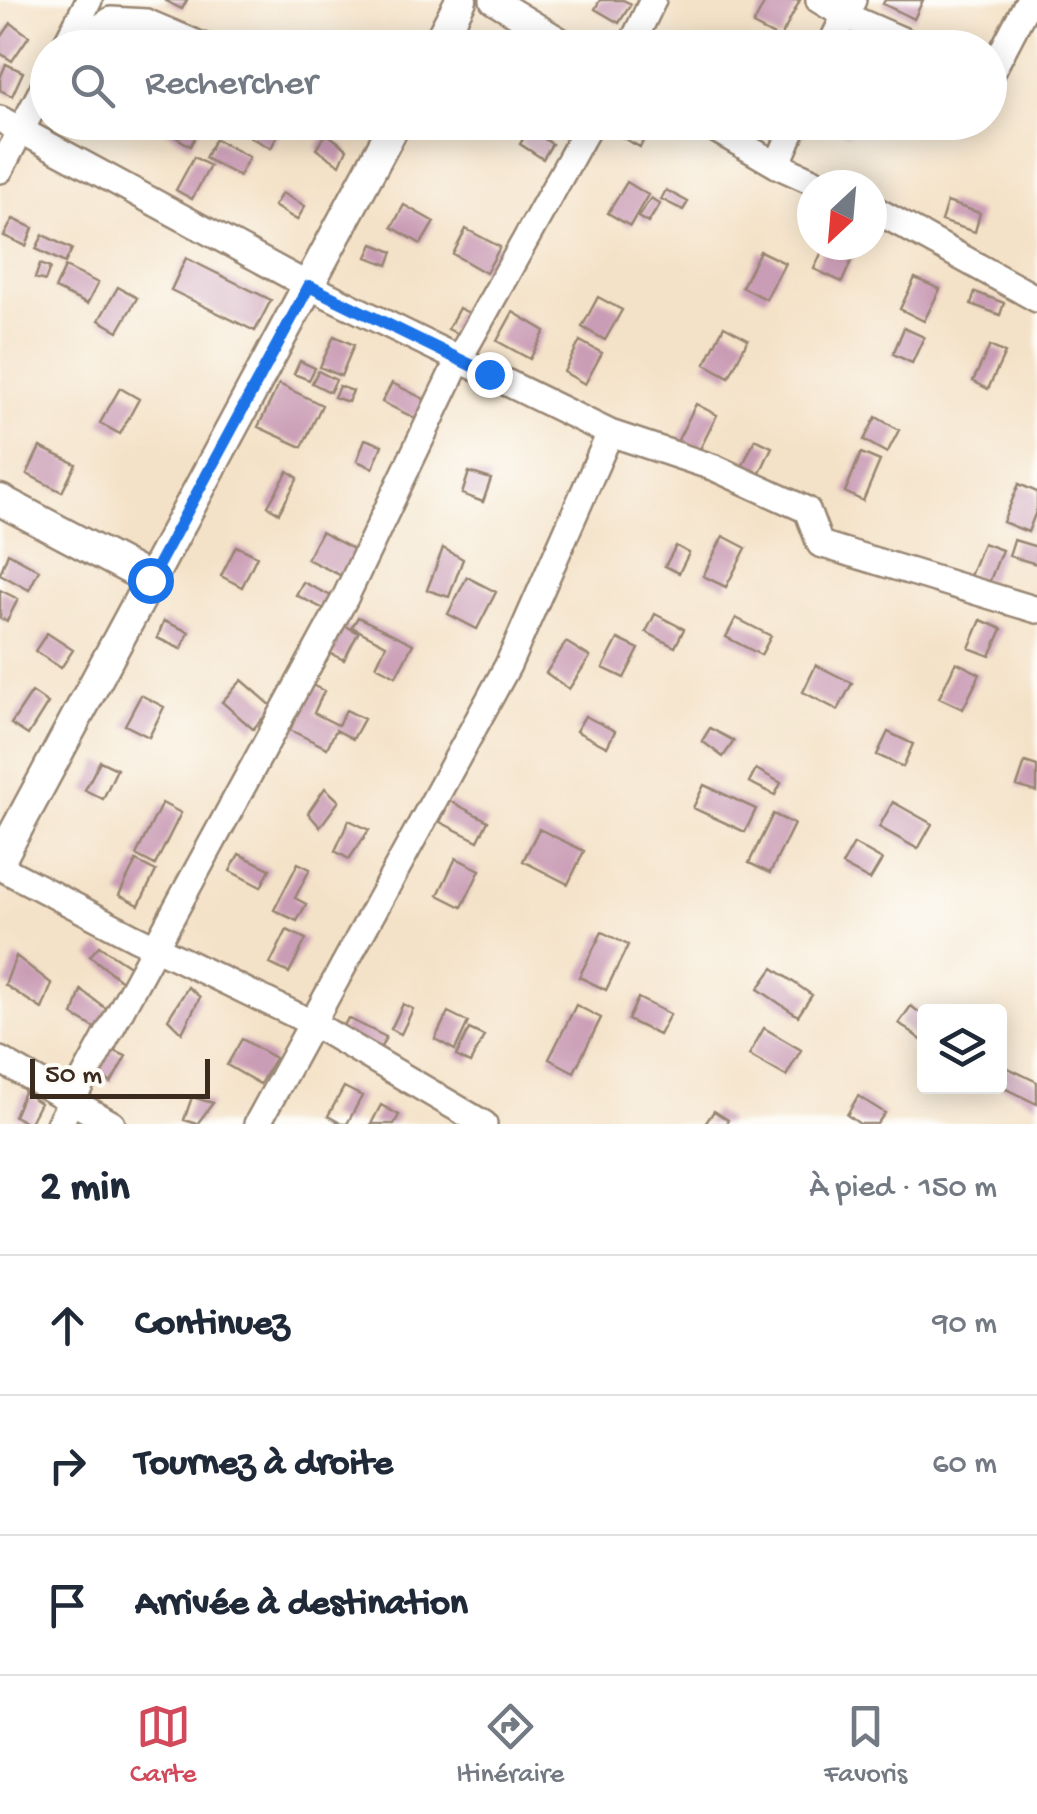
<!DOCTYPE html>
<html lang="fr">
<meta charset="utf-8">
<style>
:root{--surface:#fff;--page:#f6f6f7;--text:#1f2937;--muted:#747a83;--line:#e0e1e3;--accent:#d1495b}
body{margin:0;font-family:"Gochi Hand",sans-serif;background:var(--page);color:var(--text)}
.controls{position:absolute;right:30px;bottom:30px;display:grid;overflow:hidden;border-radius:10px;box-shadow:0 5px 25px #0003}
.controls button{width:90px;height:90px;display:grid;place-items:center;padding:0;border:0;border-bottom:2px solid var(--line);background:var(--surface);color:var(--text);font:50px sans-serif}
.compass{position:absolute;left:797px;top:170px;width:90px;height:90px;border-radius:50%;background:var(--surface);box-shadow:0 5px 25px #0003;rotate:206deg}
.scale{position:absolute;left:30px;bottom:25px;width:180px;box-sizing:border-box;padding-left:10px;border:5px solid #3b2a1e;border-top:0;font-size:28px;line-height:35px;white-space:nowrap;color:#3b2a1e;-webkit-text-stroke:8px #fdfcf7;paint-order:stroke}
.stop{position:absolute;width:30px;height:30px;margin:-22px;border:8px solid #1a73e8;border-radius:50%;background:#fff}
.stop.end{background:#1a73e8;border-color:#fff;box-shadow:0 2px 10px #0008}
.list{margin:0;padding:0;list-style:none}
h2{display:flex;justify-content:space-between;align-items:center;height:130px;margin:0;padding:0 40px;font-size:42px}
h2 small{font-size:32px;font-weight:400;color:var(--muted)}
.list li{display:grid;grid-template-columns:65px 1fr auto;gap:30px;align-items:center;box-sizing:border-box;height:140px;padding:0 40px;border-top:2px solid var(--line)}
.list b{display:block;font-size:38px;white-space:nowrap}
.list em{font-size:32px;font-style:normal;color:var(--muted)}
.icon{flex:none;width:55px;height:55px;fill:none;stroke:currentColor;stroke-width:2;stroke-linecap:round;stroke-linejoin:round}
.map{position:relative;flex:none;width:1037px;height:1124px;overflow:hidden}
.search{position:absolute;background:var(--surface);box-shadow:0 5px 25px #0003;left:30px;right:30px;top:30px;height:110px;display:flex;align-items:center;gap:25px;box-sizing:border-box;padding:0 35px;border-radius:55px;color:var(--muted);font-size:38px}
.sheet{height:550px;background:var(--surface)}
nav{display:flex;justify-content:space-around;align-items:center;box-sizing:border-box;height:140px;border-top:2px solid var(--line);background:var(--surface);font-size:28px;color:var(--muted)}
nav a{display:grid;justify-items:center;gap:5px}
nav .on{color:var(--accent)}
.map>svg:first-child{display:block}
</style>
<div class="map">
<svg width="1037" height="1124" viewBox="0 0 1037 1124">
<rect width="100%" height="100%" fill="#fdfcf7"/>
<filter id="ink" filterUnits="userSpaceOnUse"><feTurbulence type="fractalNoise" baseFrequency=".01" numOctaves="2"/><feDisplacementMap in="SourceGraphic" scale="20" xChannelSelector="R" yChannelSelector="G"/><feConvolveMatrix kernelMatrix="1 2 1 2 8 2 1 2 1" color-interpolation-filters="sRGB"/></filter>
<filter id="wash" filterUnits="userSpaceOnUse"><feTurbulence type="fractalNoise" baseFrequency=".0048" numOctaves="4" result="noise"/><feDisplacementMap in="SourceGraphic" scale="40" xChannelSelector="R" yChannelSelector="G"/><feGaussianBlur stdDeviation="2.25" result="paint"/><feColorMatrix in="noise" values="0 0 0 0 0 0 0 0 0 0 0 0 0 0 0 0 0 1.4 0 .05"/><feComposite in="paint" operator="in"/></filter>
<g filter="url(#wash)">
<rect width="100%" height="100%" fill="#f4e2c8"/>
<g id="blocks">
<path fill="#ca9db6" d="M164 0H187L182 9Z
M600 0H623L631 4 619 23 595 9Z
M766 0H800L780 39 753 25Z
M885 0H923L914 19 883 4Z
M11 23 29 36 12 61 0 53V39Z
M6 64 23 72 12 96 0 90V78Z
M91 122H114L109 132Z
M152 122H198L202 125 190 146Z
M258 122H284L271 148 250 137Z
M619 122H645L651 126 640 147 614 133Z
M827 122H855L848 135Z
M529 129 552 144 543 159 520 144Z
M326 133 347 149 340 165 316 149Z
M215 139 249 157 239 176 205 158Z
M194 157 210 166 192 199 176 190Z
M627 182 648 195 630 226 608 213Z
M666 190 688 202 683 210 661 199Z
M282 193 305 206 297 220 274 206Z
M651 198 660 204 648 223 638 217Z
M947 202 980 213 975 232 941 221Z
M404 205 434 222 421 244 392 227Z
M13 219 33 228 26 246 4 236Z
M466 229 500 247 486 273 453 254Z
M43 235 72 249 65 263 36 249Z
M373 244 393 252 388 265 367 257Z
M825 245H846L856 250 842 282 814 269Z
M760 251 785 263 766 299 742 287Z
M186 258 271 300 255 331 171 290Z
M40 264 50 268 45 281 35 278Z
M65 267 98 283 87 304 55 289Z
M915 278 940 289 924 321 900 309Z
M118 287 137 298 118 331 99 320Z
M975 292 1004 303 1000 315 971 304Z
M598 297 622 310 605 340 582 327Z
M459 308 479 318 468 339 448 329Z
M513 312 545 331 530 359 497 341Z
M724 326 748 339 729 377 705 364Z
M904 328 924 337 912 363 893 354Z
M334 336 354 345 341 376 320 367Z
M580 341 602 353 585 384 564 372Z
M990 346 1005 353 988 389 973 381Z
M300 361 315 368 309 380 294 374Z
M318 371 336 380 330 392 312 383Z
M392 383 428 401 419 420 382 402Z
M279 384 322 405 302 447 258 427Z
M339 386 353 391 348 402 334 397Z
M120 388 139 399 120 434 100 423Z
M696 404 717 415 697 455 676 444Z
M876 417 899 430 887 453 864 440Z
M365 439 382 445 373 468 357 461Z
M755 439 772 447 759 475 742 467Z
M40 447 76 464 62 492 27 474Z
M861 453 880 461 863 501 845 492Z
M288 471 298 478 279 513 268 506Z
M469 472 491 479 483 502 462 494Z
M1019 484 1037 492V509L1028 532 1003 522Z
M321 532 357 551 344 577 307 559Z
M723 536 746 548 726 587 703 576Z
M1014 540 1037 547V564L1009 556Z
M983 543 1002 550 989 583 970 576Z
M236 546 257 556 242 587 221 576Z
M676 546 689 553 679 573 665 566Z
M443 548 463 559 449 597 427 590Z
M8 553 39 570 29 590 0 574Z
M467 577 496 592 477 629 448 614Z
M303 582 333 597 326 610 296 595Z
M0 590 18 599 7 621 0 618Z
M655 614 684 629 675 647 646 632Z
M358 617 413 644 396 676 376 666 386 645 352 627Z
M736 618 771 636 761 655 726 637Z
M981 620 1002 629 990 656 969 648Z
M164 621 189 632 181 649 157 638Z
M344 625 358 633 344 660 330 653Z
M47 633 73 650 61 668 35 651Z
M618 639 639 649 624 678 603 668Z
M566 642 590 657 569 689 546 673Z
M956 662 980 674 963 709 939 698Z
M816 665 852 683 838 710 803 692Z
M242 680 273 707 253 729 222 702Z
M310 684 324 691 314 713 338 725 346 710 364 719 353 739 336 730 327 748 290 730Z
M32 692 48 703 28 735 11 724Z
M141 695 164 707 149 737 125 725Z
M585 716 615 731 607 747 576 731Z
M710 728 734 741 723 757 702 741Z
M888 732 913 744 903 767 877 755Z
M100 761 117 769 103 799 85 790Z
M1025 762 1037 766V792L1017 786Z
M756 769 781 783 775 795 749 782Z
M704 785 756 809 745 832 693 808Z
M325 788 339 801 320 827 308 813Z
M450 801 488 821 478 841 440 822Z
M893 802 932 824 918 849 879 827Z
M162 803 181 813 155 865 136 855Z
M773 814 794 824 770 873 749 863Z
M349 820 369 830 349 859 335 851Z
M539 829 584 851 568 884 523 861Z
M854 844 882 860 870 880 842 865Z
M239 854 270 869 261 887 230 871Z
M456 858 480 870 462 907 438 895Z
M136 861 156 871 139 905 119 895Z
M298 863 310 869 295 898 306 904 297 921 274 910Z
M287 930 306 939 289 973 270 964Z
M602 932 628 945 606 990 579 977Z
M99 946 131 967 124 983 90 956Z
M16 956 52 984 42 1009 5 985Z
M773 968 812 995 798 1016 758 989Z
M188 987 200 997 182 1033 168 1019Z
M81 990 108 1010 98 1030 73 1015Z
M638 998 670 1014 659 1035 628 1020Z
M403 1004 413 1009 401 1034 391 1029Z
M576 1005 601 1018 574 1072 549 1059Z
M911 1006 924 1016V1042L899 1023Z
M448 1012 468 1022 455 1050 435 1039Z
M348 1018 386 1037 378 1053 340 1034Z
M764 1028 801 1050 786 1076 749 1055Z
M469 1029 484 1036 470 1063 456 1056Z
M242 1039 275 1058 260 1084 227 1065Z
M110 1049 126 1056 111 1083 98 1073Z
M1004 1066 1037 1082V1104L1000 1086Z
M344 1087 362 1096 347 1124H342L328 1116Z
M24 1092 40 1103 29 1124 14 1116Z
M858 1096 885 1113 877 1124H860L847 1115Z
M192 1097 213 1103 197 1124 184 1120Z
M381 1105 399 1115 394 1124H371Z
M714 1111 728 1120 726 1124H705Z"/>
</g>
</g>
<g filter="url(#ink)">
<use href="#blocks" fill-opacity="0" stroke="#988673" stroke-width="2.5"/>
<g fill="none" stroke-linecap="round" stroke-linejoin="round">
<g stroke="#988673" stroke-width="30">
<path id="minor" d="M493 0 572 48
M819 0 844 15 920 48
M64 48 89 0
M68 48 111 20 146 22 207 48
M630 48 653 0
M829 48 853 0
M990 75 1029 0
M0 119 309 286 610 433 715 468 807 510 820 544 1037 610
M703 122 777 165 821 185
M777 165 796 122
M0 170 48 79
M872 208 1037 299
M0 867 134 937 312 1023 484 1124
M0 1060 112 1124
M59 1124 345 598 459 359 591 122
M257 1124 508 665 610 433"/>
</g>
<g stroke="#988673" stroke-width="35">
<path id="tertiary" d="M436 48 461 0
M0 500 151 580
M0 860 396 122"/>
</g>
<use href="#minor" stroke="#fff" stroke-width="25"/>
<use href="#tertiary" stroke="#fff" stroke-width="30"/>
</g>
</g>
<g fill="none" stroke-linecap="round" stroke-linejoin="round" filter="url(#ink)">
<path stroke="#1a73e8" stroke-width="12" d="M150 580 309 286 489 374"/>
</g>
</svg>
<div class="controls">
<button><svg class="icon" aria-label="layers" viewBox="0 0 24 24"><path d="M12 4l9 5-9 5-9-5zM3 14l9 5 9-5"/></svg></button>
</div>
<svg class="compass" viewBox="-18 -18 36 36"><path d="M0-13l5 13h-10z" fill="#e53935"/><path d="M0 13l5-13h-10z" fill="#747a83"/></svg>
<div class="scale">50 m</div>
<div class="stop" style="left:150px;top:580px"></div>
<div class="stop end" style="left:489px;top:374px"></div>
<div class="search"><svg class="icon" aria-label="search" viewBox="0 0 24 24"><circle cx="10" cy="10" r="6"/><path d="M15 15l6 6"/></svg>Rechercher</div>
</div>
<section class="sheet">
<h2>2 min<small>À pied · 150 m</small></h2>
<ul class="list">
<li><svg class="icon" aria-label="ahead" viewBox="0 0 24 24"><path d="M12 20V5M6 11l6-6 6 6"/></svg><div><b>Continuez</b></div><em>90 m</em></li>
<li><svg class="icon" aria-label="right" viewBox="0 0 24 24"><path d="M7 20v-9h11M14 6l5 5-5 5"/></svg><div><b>Tournez à droite</b></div><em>60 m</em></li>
<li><svg class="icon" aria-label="arrive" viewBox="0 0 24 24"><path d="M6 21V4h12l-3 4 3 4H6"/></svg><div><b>Arrivée à destination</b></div></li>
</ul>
</section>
<nav>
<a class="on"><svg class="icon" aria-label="map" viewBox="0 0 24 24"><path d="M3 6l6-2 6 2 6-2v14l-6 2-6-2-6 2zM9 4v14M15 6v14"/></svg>Carte</a>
<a><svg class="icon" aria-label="directions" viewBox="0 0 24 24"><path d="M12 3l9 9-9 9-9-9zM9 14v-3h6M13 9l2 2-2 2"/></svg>Itinéraire</a>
<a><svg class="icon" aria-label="saved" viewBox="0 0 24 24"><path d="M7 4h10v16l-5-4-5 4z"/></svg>Favoris</a>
</nav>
